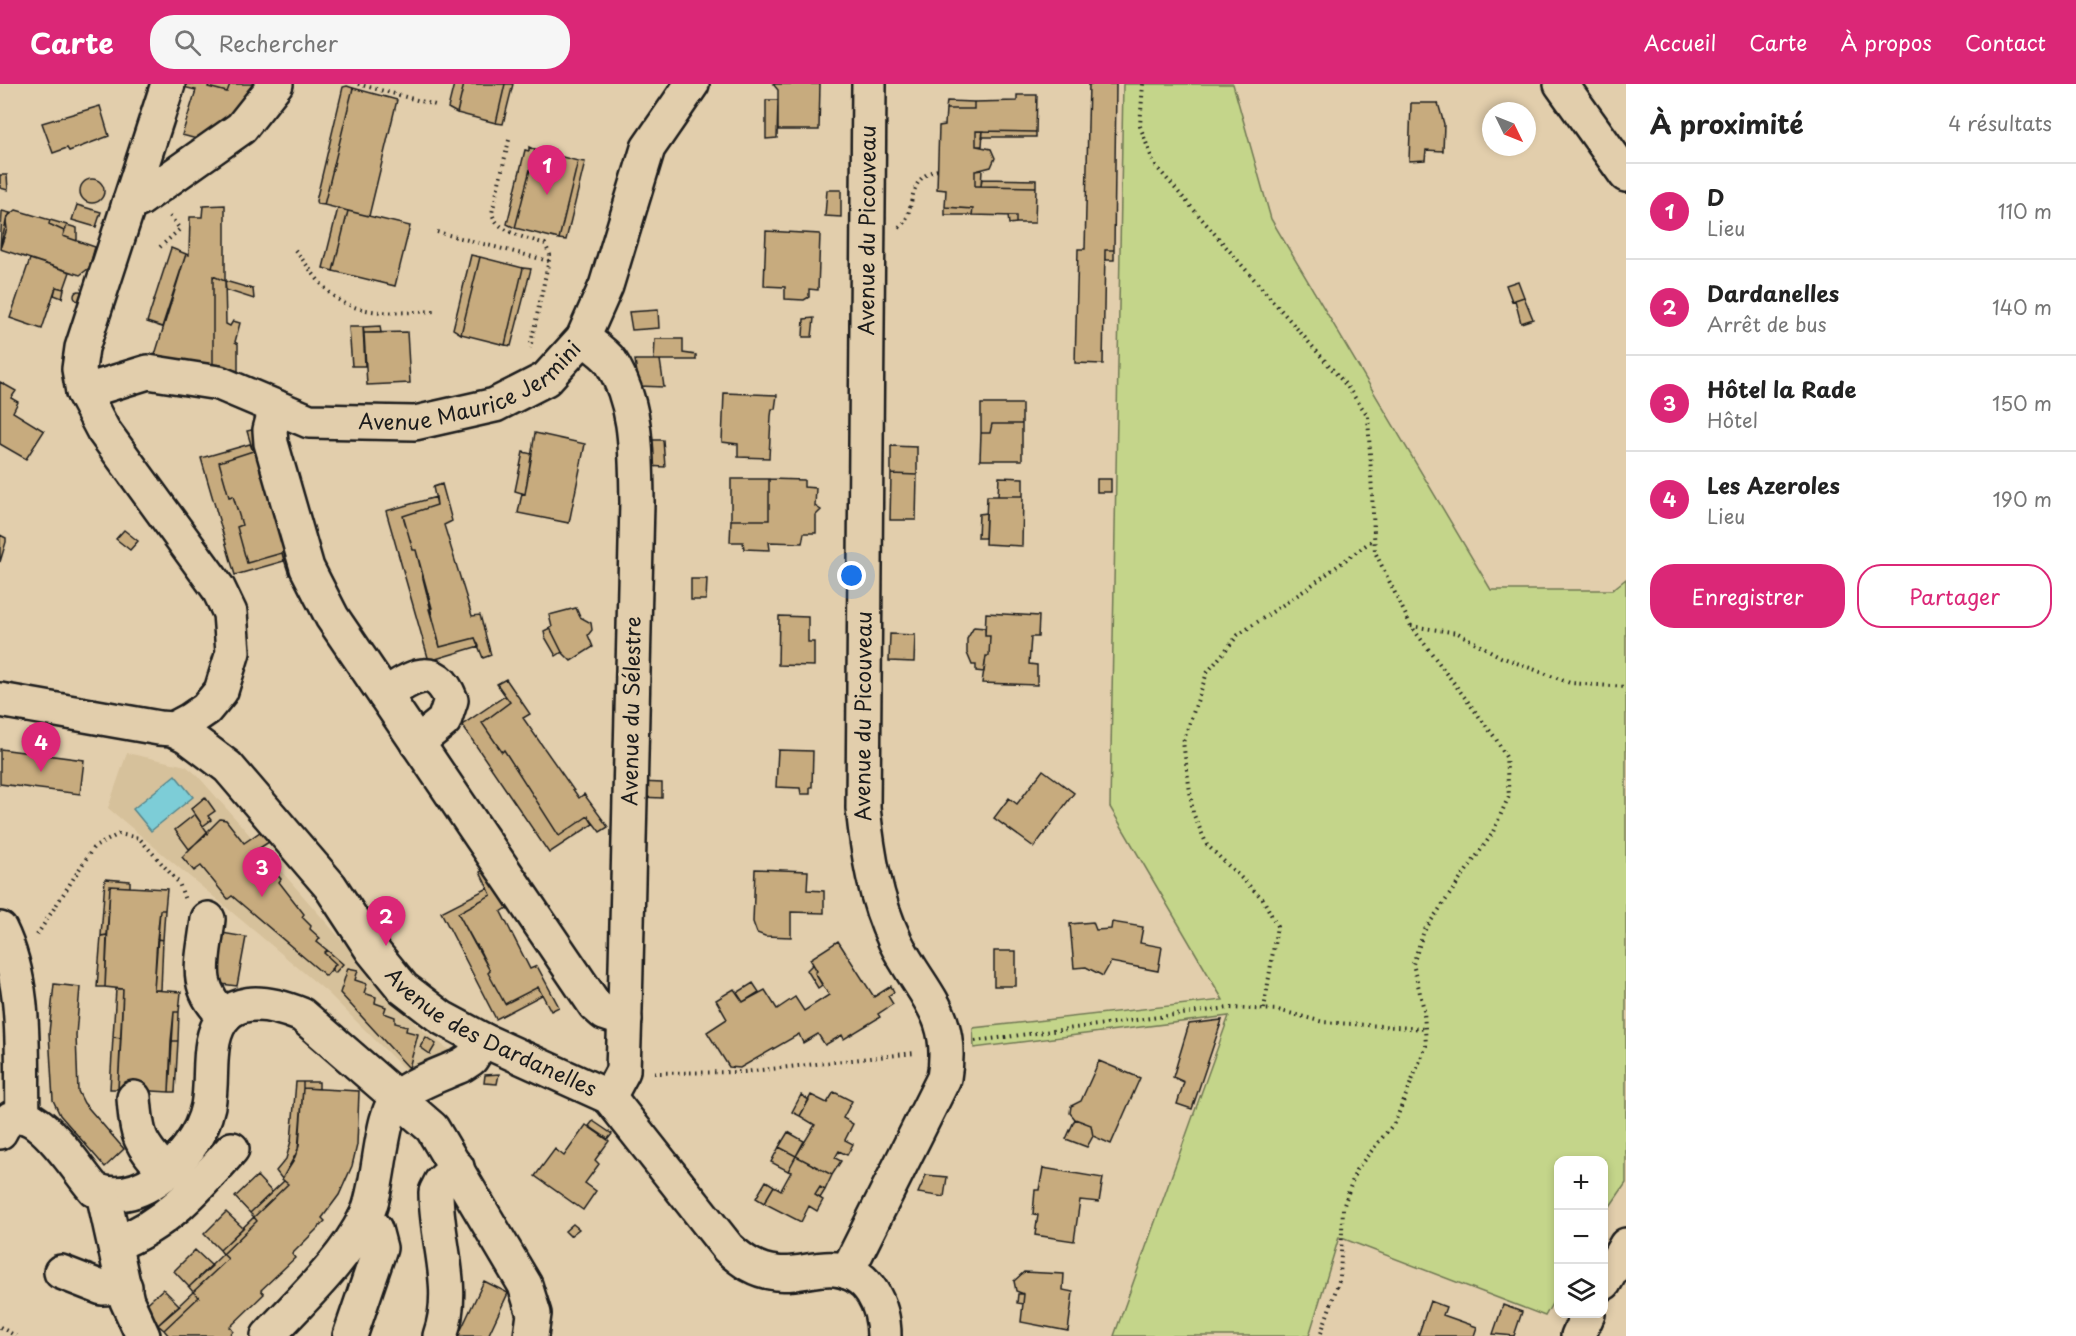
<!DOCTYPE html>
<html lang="fr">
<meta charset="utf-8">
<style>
:root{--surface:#fff;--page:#f6f6f6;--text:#222;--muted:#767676;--line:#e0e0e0;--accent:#db2777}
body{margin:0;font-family:"Playpen Sans",sans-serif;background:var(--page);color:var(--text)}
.controls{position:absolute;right:18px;bottom:18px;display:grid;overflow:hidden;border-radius:12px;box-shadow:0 3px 9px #0003}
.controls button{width:54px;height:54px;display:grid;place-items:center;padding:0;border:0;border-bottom:2px solid var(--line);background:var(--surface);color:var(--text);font:30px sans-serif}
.compass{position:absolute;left:1482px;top:18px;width:54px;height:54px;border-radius:50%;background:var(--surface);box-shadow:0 3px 9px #0003;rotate:133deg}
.you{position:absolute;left:852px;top:492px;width:21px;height:21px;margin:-15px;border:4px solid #fff;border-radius:50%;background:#1a73e8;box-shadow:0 0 0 9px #1a73e833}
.badge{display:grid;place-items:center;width:39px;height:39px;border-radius:50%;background:var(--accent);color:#fff;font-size:20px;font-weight:700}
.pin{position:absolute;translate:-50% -50px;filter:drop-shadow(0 2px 3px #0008)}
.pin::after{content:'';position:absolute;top:32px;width:21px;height:18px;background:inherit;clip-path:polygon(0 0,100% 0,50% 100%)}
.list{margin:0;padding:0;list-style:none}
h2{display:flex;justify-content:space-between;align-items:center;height:78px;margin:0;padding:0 24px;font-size:26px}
h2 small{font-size:20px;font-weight:400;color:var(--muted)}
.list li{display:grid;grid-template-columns:39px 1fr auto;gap:18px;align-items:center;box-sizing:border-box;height:96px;padding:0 24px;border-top:2px solid var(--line)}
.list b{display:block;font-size:22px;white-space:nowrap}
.list p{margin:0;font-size:20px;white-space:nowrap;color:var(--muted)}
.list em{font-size:20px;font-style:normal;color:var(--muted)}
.actions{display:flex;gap:12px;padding:18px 24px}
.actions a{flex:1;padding:14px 0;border:2px solid var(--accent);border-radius:24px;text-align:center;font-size:21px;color:var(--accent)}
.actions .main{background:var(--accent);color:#fff}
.icon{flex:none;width:33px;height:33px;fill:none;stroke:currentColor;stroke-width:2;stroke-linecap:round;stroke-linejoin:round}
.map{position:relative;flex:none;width:1626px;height:1252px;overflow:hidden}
header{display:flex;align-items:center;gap:36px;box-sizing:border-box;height:84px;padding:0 30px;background:var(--accent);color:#fff}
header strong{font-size:28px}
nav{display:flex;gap:33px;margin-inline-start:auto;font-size:21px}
.search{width:420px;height:54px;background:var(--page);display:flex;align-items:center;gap:15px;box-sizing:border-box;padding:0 21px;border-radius:24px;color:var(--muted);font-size:22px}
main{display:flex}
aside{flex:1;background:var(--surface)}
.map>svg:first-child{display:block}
</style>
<header>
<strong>Carte</strong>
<div class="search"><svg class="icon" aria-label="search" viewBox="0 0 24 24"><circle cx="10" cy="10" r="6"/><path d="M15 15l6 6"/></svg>Rechercher</div>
<nav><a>Accueil</a><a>Carte</a><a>À propos</a><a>Contact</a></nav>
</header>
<main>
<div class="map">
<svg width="1626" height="1252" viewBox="0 0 1626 1252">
<rect width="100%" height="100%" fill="#e2ceac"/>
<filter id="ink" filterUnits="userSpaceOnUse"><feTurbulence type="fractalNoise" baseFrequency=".0167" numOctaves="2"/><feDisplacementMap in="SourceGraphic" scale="12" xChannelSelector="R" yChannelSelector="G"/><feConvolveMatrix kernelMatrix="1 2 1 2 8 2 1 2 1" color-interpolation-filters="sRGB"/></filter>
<g filter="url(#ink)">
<path fill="#d6c19b" d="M127 669 186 682 197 691 416 941 460 974 414 995 327 908 108 724Z"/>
<path fill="#c4d58a" stroke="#707853" stroke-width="1.5" d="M1123 0H1233L1271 135 1491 506H1612L1626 495V1099L1604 1131V1076H1558V1209L1545 1232 1339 1153 1309 1252H1114L1229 932 974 964 973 944 1223 916 1110 723Z"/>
<path fill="#7dcdd7" stroke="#56868c" stroke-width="1.5" d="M175 691 193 713 151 747 133 725Z"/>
<path fill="#c7ab7e" stroke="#1c1c1c" stroke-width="1.5" d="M184 0H209L208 3 227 8 230 0H261L242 24 204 57 182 51 196 6 183 3Z
M209 0H230L227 8 208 3Z
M454 0H464L457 29 448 24Z
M464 0H505L496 39 457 29Z
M505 0H513L503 40 496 39Z
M773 0H820L819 46H778V6Z
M1089 0H1116L1114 166H1105L1103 280 1075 279 1078 165H1085Z
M347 2 353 4 324 121 317 120 316 117 343 3Z
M353 4 397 16 369 132 324 121Z
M1017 11H1037L1036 48 976 47V62L991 65 995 74 991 83 975 87V102L1036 103 1035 139H1016V132L972 131 973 125 945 123 946 106 937 105 939 42 945 41 946 25H974V18L1017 17Z
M766 16H778L777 54 766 55Z
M947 17 974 18V25H946Z
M1411 19H1438L1444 40 1443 67 1426 66 1425 76 1409 77Z
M100 22 109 52 69 67 67 64 53 69 42 39Z
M976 47H983L982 62H976Z
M983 47 1036 48V53H982Z
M529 63 535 66 515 144 507 140 525 66 529 67Z
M535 66 578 77 559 155 515 144Z
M578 77 585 78 566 156 559 155Z
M982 86 981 102H975V87Z
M0 91H7L8 106 0 104Z
M982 95 1036 96V103L981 102Z
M80 107a12 12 0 1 1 24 0a12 12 0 1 1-24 0Z
M827 106H841V133L825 132Z
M77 121 101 128 96 143 72 136Z
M225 121V197L213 192V280L154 274 186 170 189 171 190 133H202L203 122Z
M945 123 973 125 972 131H945Z
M338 124 348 127 333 187 323 184Z
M16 126 50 136 49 140 64 147 63 152 95 163 89 184 80 191 0 165 7 133Z
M2 127 10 129 6 137 7 145 0 165Z
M348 127 410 142 395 202 333 187Z
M1008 132H1016V139L1009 140Z
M50 136 67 141 64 147 49 140Z
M67 141 77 144V157L63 152Z
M766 147 820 150 818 206 809 205V213L804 216 785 215V203L764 202Z
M171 164 186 170 162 243 147 238Z
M1105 166H1114V176H1105Z
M471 171 480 173 461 250 453 245Z
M480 173 523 184 505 261 461 250Z
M30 175 70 188 64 205 56 203 42 245 10 234Z
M523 184 531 185 511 262 505 261Z
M213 192 225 197 226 240 230 242 233 237 240 239 235 258 238 260V287L213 280Z
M225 197 253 205 254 215 226 206Z
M1518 197 1524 213 1512 217 1506 201Z
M56 203 64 205 62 214 54 211Z
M74 212a5 5 0 1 1 10 0a5 5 0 1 1-10 0Z
M1524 213 1533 235 1521 239 1515 216Z
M658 226 659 244 632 246 629 228Z
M814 234 812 253H803L804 235Z
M380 242 381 249H364L363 243Z
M349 243H363L365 282H352Z
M407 248 410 299 367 301 364 249Z
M655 255H683V269L696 271V276H654Z
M635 276H660L664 303 639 302Z
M0 298 16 307 11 314 18 318 13 328 44 347 26 375 0 360Z
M724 309 777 311 775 325H772L771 332 769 374 738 373V360L722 358Z
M981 320H1022V340H992L990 349H981Z
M992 340H1022V376H980L981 349H990Z
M256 345 267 382 260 384 280 448 298 488 289 491 282 469 247 479 237 443 242 441 233 412 229 413 219 378 253 367 247 347Z
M535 349 585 360 569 439 518 429 522 409 525 410Z
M645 356H663L665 383 645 382Z
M250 360 253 367 219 378 229 413 233 412 242 441 237 443 247 479 282 469 284 477 235 491 201 374Z
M891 362 917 363V391L891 390Z
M523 368 532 370 525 410 515 407Z
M891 390 917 391 916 436H890Z
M999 393 1023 394V412H998Z
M731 395H769V436H731Z
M769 395 804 396V403L816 404 815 422 821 426 816 431V449H804L802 459 769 458 770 466 744 465 743 458H730L731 436H769Z
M1097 395H1111V408H1097Z
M442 400 452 437 444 441 472 532 480 531 491 571 483 574 475 554 440 563 416 466H413L403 432 437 421 433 403Z
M987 412H1023L1022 462 985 460Z
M436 413 437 421 403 432 413 466H416L432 524 429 525 440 563 475 554 479 562 429 577 386 427Z
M986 429 985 454H978L979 430Z
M124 446 138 457 130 466 116 455Z
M0 451 6 454V458L0 478Z
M691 495H707L706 516H691Z
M576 524 580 533 591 539 592 546 588 551 593 563 571 577 562 568 550 544 552 543 549 531Z
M986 529 1039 532 1038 553H1031L1029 580 1037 581V601L982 599 986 572H989L990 552H985Z
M779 532 808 533V558H814V582L778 581Z
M974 543 985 544V552H990L989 572H986L984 588 976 587V581H972L967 569V555Z
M550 544 562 568 556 572 545 553 544 547Z
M890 550 915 551 914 578 889 577Z
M506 595 530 630 523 634 579 714 584 710 608 743 600 748 588 732 559 752 504 666 502 668 482 639 510 618 497 600Z
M505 612 510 618 482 639 502 668 504 666 559 752 588 732 593 740 549 769 462 641Z
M0 665 84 676 80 710 0 700Z
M778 666 813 667 812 703H810V710H801L800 704 776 703Z
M1043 686 1074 709 1034 763 994 734 1009 714 1017 720Z
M639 698 662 699V714L639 713Z
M205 713 215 727 208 732 211 736 203 742 191 725Z
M195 730 208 749 189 765 175 746Z
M220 735 226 736 244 759 260 748 269 758 258 765 263 771 261 773 281 795 279 798 304 830 302 833 311 842 310 845 320 854 317 858 327 866 324 869 336 880 326 892 232 812 228 815 201 782 194 787 182 773Z
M264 770 276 780 272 784 261 773Z
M487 784 507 824 501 828 530 885 537 882 559 923 551 927 538 903 505 920 488 889 490 887 477 861H475L458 829 491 811 480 788Z
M755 785 808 787 807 806 824 807V829L791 828V853L765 852 757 849 753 838Z
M105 795 130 797V803L110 802 107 851 101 852Z
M110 802 167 805 165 826H160L154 906 181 908 179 928H174L169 1008 118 1005 123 905 105 903Z
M488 804 491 811 458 829 490 887 488 889 505 920 538 903 542 911 496 935 441 828Z
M160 826H165L163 856 157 855Z
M1093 838 1096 846 1111 845 1112 838 1143 843 1140 859 1162 863 1158 887 1111 878 1103 892 1086 883 1074 884 1070 840Z
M222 849 246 853 237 902 213 899Z
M107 851 105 903H97L101 852Z
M157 855 163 856 161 906H154Z
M838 857 874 913 891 902 894 908 888 912 893 920 878 930 880 933 844 955 842 951 825 961 818 950 803 959 799 950 740 984 729 983 707 948 727 935 716 916 734 905 743 918 765 906 777 925 795 913 804 927 829 911 815 889 817 887 810 875Z
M327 866 343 880 335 889 331 885 336 880 324 869Z
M994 867H1016V902H994Z
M813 880 817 887 815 889 822 901 818 904 807 886Z
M348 884 358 886 355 896 367 900 364 909 376 913 375 919 386 923 384 929 395 933V939L407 942 406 947 418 950 409 984 340 909Z
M753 899 759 908 743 918 737 909Z
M54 900 80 903 76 951 78 1007 84 1019 124 1065 105 1083 60 1031 53 1016 49 949Z
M116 905H123L121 954 113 953Z
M174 928H179L178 957H171Z
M1222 936 1192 1025 1177 1020 1184 998 1173 993 1189 940Z
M113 953 121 954 118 1005H110Z
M426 953 436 960 430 970 420 963Z
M171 957H178L175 1008H169Z
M1099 977 1140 994 1111 1060 1093 1052 1091 1041 1075 1035 1070 1029 1071 1022 1081 1017Z
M499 990 497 1000 484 999 485 991Z
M296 998H303V1004L299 1062 293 1078 282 1095 276 1087 286 1075 291 1057Z
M303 998H319V1005L303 1004Z
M303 1004 359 1007 357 1061 352 1082 339 1111 322 1134 325 1137 292 1170 295 1174 261 1206 264 1210 230 1243 233 1247 229 1252H169L164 1246 199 1213 193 1208 228 1175 223 1170 257 1137 254 1133 288 1100 282 1095 298 1066Z
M834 1008 852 1017 843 1034 853 1040 845 1056 853 1060 847 1071 839 1067 835 1074 841 1077 832 1091 796 1072 815 1041 800 1032 811 1011 827 1019Z
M801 1011 809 1016 800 1032 792 1028Z
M1075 1035 1091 1041 1093 1052 1087 1063 1066 1055Z
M593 1037 612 1050 608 1055 589 1042Z
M586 1041 609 1057 595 1076 599 1080 585 1099 596 1107 583 1126 535 1092 555 1065 564 1072Z
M788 1048 804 1057 796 1072 779 1063Z
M779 1063 796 1072 788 1087 771 1078Z
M796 1072 832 1091 825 1106 820 1103 815 1111 823 1116 817 1127 809 1122 801 1138 764 1119 774 1102 781 1106 791 1088 788 1087Z
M1043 1084 1103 1094 1099 1118 1080 1116 1074 1157 1035 1151 1038 1131 1033 1130 1035 1106H1039Z
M926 1091 947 1093 944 1113 918 1109Z
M257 1092 272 1108 250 1129 235 1113Z
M284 1097 288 1100 254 1133 250 1129Z
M766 1097 774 1102 764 1119 756 1114Z
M820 1103 825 1106 820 1114 815 1111Z
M226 1128 243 1144 220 1166 204 1150Z
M254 1133 257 1137 223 1170 220 1166Z
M573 1140 579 1145 570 1152 565 1147Z
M195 1166 212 1182 189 1203 174 1187Z
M223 1170 228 1175 193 1208 189 1203Z
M1024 1188 1064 1190 1063 1206 1073 1208 1068 1247 1021 1238 1024 1210 1016 1207 1014 1197Z
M484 1197 508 1209 488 1252H458Z
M163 1205 180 1222 158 1241 142 1224Z
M193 1208 199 1213 164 1246 158 1241Z
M1018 1210H1024L1023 1220 1017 1219Z
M1430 1217 1446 1223 1443 1231 1477 1243 1474 1252H1418Z
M1503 1221 1522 1228 1514 1252 1493 1250Z"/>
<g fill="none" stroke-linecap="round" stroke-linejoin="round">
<g stroke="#1c1c1c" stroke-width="38">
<g id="minor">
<path d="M1561 0 1626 91"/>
<path d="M129 119 139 116 241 44 276 0"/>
<path d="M583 254C592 261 605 269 611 278 638 321 636 371 637 418L625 925 623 987 609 1013"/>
<path id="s1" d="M83 308 148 288 219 299 309 337 415 339 495 321 546 295 583 254 606 202 648 64 692 0"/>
<path d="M276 323 270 346 271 359 307 484 332 533 595 921 604 929 625 936"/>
<path d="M385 611C410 594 436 576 451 616L444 637 417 659"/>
<path d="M0 616 159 644 173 645 190 636 206 625 221 607 233 568 230 529 218 504 103 346 83 308 79 285 82 264 168 0"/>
<path id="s2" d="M173 645 187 652 228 683 330 802 372 866 403 904 442 934 483 956 609 1013 728 1164C742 1177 756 1187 776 1189 796 1192 815 1183 835 1185 869 1188 884 1222 884 1252"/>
<path d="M208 835C204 875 191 902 225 932"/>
<path d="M0 845C28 902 21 971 23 1032"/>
<path d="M134 1014C137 1053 139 1059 166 1088"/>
<path d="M0 1048C25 996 78 1089 95 1106 117 1114 137 1109 156 1096 180 1080 202 1051 208 1022 212 1001 209 979 213 958 223 908 267 917 302 931L432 1044 525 1201 534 1230 531 1252"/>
<path d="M103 1109 127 1217 143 1252"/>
<path d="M115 1160C164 1142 198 1104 232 1065"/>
<path d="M61 1188 102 1204 125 1203"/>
<path id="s3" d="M847 1188 944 994C955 929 921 910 895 857 875 815 868 770 863 724L869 0"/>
<path d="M1604 1199 1626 1161"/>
<path d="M268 1252C302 1215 344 1177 366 1132 381 1103 379 1027 400 1011 417 998 442 990 462 981L471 975 483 956"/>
<path d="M350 1252 380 1164 375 1145 365 1134"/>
<path d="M440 1252C457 1204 436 1157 436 1108L441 1098 457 1083"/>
<path d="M1578 1252 1588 1230"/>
</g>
</g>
<path stroke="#1c1c1c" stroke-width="4" stroke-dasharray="1.5 4.5" stroke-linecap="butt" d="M358 0 439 22
M1143 0 1140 42 1154 80 1346 301 1368 332 1375 468 1411 542 1496 655 1506 673 1509 712 1492 750 1424 847 1413 880 1424 926 1426 962 1395 1038 1356 1086 1343 1124 1340 1194 1320 1252
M509 56 492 129C497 149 528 154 545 160L550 171 530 264
M899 144C918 129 903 94 938 86
M437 148 549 177
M160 163 180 145 170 132
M295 166C306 179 315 194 327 206 354 235 401 228 437 227
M1411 542 1458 549 1501 573 1570 599 1626 603
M37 851 93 764 119 750 139 754 179 799 185 816
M1264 925 1277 842 1263 815 1207 761 1193 729 1183 658 1207 589 1238 551 1305 506 1374 455
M975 957 1228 924 1278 926 1323 938 1425 945
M654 989 744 988 915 969
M0 1243 16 1252"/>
<use href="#minor" stroke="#e2ceac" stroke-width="33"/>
</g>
</g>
<g text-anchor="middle" stroke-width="6" stroke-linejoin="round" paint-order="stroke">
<g font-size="21" fill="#1c1c1c" stroke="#e2ceac">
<text dy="7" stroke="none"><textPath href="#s3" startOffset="1082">Avenue du Picouveau</textPath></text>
<text dy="7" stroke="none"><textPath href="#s1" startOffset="408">Avenue Maurice Jermini</textPath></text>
<text transform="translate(632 627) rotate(-89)" y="7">Avenue du Sélestre</text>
<text dy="7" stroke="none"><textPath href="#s3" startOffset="596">Avenue du Picouveau</textPath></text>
<text dy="7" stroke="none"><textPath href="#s2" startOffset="448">Avenue des Dardanelles</textPath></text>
</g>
</g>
</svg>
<div class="controls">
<button>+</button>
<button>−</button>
<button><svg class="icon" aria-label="layers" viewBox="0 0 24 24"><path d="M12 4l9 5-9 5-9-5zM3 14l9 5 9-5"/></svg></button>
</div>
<svg class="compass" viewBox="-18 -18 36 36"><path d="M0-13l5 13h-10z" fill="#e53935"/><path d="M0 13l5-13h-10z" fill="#767676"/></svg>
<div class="you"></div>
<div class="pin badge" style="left:547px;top:111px">1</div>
<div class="pin badge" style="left:386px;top:862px">2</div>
<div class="pin badge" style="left:262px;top:813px">3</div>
<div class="pin badge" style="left:41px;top:688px">4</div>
</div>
<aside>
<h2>À proximité<small>4 résultats</small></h2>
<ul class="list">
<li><span class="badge">1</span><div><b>D</b><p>Lieu</p></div><em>110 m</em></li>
<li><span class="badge">2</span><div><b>Dardanelles</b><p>Arrêt de bus</p></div><em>140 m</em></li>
<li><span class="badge">3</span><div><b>Hôtel la Rade</b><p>Hôtel</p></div><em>150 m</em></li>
<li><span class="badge">4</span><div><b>Les Azeroles</b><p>Lieu</p></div><em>190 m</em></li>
</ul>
<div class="actions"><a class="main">Enregistrer</a><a>Partager</a></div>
</aside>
</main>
